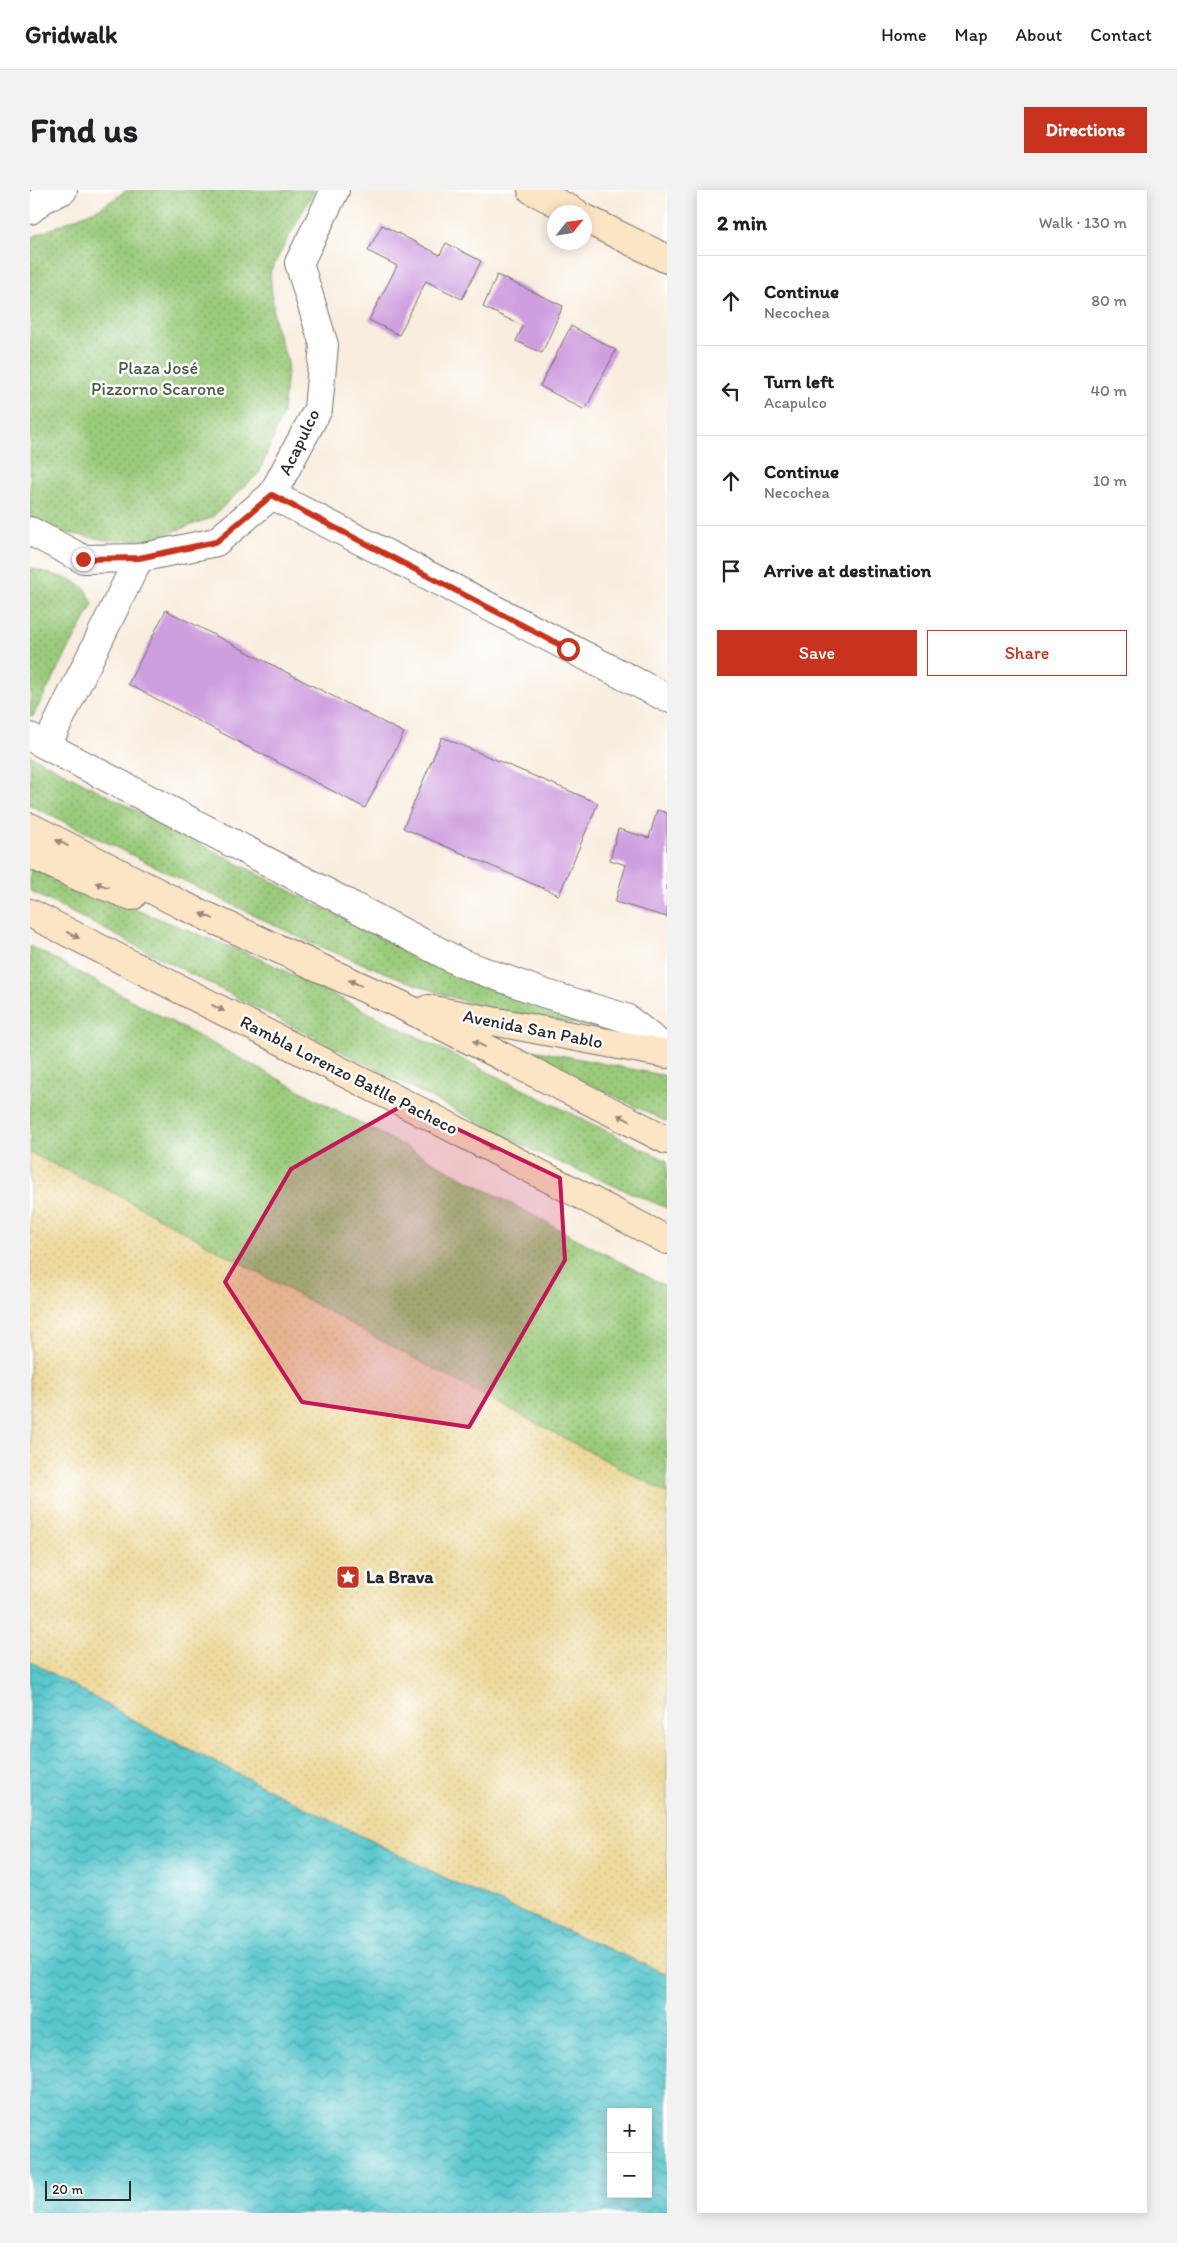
<!DOCTYPE html>
<meta charset="utf-8">
<style>
:root{--surface:#fff;--page:#f2f2f2;--text:#202124;--muted:#757577;--line:#e0e0e0;--accent:#c8321e}
body{margin:0;font-family:Itim,sans-serif;background:var(--page);color:var(--text)}
.controls{position:absolute;right:15px;bottom:15px;display:grid;overflow:hidden;border-radius:0px;box-shadow:0 2px 12px #0003}
.controls button{width:45px;height:45px;display:grid;place-items:center;padding:0;border:0;border-bottom:1px solid var(--line);background:var(--surface);color:var(--text);font:25px sans-serif}
.compass{position:absolute;left:517px;top:15px;width:45px;height:45px;border-radius:50%;background:var(--surface);box-shadow:0 2px 12px #0003;rotate:60deg}
.scale{position:absolute;left:15px;bottom:12px;width:86px;box-sizing:border-box;padding-left:5px;border:2px solid #2b2b2b;border-top:0;font-size:14px;line-height:18px;white-space:nowrap;color:#2b2b2b;-webkit-text-stroke:4px #fff;paint-order:stroke}
.stop{position:absolute;width:15px;height:15px;margin:-11px;border:4px solid #c8321e;border-radius:50%;background:#fff}
.stop.end{background:#c8321e;border-color:#fff;box-shadow:0 1px 5px #0008}
.list{margin:0;padding:0;list-style:none}
h2{display:flex;justify-content:space-between;align-items:center;height:65px;margin:0;padding:0 20px;font-size:21px}
h2 small{font-size:16px;font-weight:400;color:var(--muted)}
.list li{display:grid;grid-template-columns:32px 1fr auto;gap:15px;align-items:center;box-sizing:border-box;height:90px;padding:0 20px;border-top:1px solid var(--line)}
.list b{display:block;font-size:19px;white-space:nowrap}
.list p{margin:0;font-size:16px;white-space:nowrap;color:var(--muted)}
.list em{font-size:16px;font-style:normal;color:var(--muted)}
.actions{display:flex;gap:10px;padding:15px 20px}
.actions a{flex:1;padding:11px 0;border:1px solid var(--accent);border-radius:0px;text-align:center;font-size:18px;color:var(--accent)}
.actions .main{background:var(--accent);color:#fff}
.icon{flex:none;width:28px;height:28px;fill:none;stroke:currentColor;stroke-width:2;stroke-linecap:round;stroke-linejoin:round}
.map{position:relative;flex:none;width:637px;height:2023px;overflow:hidden;border-radius:0px}
header{display:flex;align-items:center;gap:30px;box-sizing:border-box;height:70px;padding:0 25px;background:var(--surface);border-bottom:1px solid var(--line)}
header strong{font-size:24px}
nav{display:flex;gap:28px;margin-inline-start:auto;font-size:18px}
.intro{display:flex;align-items:center;justify-content:space-between;box-sizing:border-box;height:120px;padding:0 30px}
h1{margin:0;font-size:35px}
.button{padding:12px 22px;border-radius:0px;background:var(--accent);color:#fff;font-size:18px;font-weight:700}
main{display:flex;gap:30px;padding:0 30px}
aside{flex:1;background:var(--surface);border-radius:0px;box-shadow:0 2px 12px #0003}
.map>svg:first-child{display:block}
</style>
<header>
<strong>Gridwalk</strong>
<nav><a>Home</a><a>Map</a><a>About</a><a>Contact</a></nav>
</header>
<div class="intro"><h1>Find us</h1><a class="button">Directions</a></div>
<main>
<div class="map">
<svg width="637" height="2023" viewBox="0 0 637 2023">
<defs>
<pattern id="grass-dots" width="8" height="8" patternUnits="userSpaceOnUse" patternTransform="scale(1.25)"><rect width="8" height="8" fill="#9aca7a"/><path d="M2 2h.1M6 6h.1" fill="none" stroke="#7ea464" stroke-width="1.8" stroke-linecap="round"/></pattern>
<pattern id="sand-dots" width="8" height="8" patternUnits="userSpaceOnUse" patternTransform="scale(1.25)"><rect width="8" height="8" fill="#eeda9e"/><path d="M2 2h.1M6 6h.1" fill="none" stroke="#cb8" stroke-width="1.8" stroke-linecap="round"/></pattern>
<pattern id="water-waves" width="16" height="10" patternUnits="userSpaceOnUse" patternTransform="scale(1.25)"><rect width="16" height="10" fill="#59c7ce"/><path d="M0 5q4-4 8 0t8 0" fill="none" stroke="#4aa2a7"/></pattern>
</defs>
<rect width="100%" height="100%" fill="#fff"/>
<filter id="ink" filterUnits="userSpaceOnUse"><feTurbulence type="fractalNoise" baseFrequency=".02" numOctaves="2"/><feDisplacementMap in="SourceGraphic" scale="10" xChannelSelector="R" yChannelSelector="G"/><feConvolveMatrix kernelMatrix="1 2 1 2 8 2 1 2 1" color-interpolation-filters="sRGB"/></filter>
<filter id="wash" filterUnits="userSpaceOnUse"><feTurbulence type="fractalNoise" baseFrequency=".0096" numOctaves="4" result="noise"/><feDisplacementMap in="SourceGraphic" scale="20" xChannelSelector="R" yChannelSelector="G"/><feGaussianBlur stdDeviation="1.12" result="paint"/><feColorMatrix in="noise" values="0 0 0 0 0 0 0 0 0 0 0 0 0 0 0 0 0 1.4 0 .05"/><feComposite in="paint" operator="in"/></filter>
<g filter="url(#wash)">
<rect width="100%" height="100%" fill="#f8edde"/>
<path fill="url(#grass-dots)" stroke="#627a52" d="M97 0H284L240 82 245 136 258 172 253 223 229 283 181 328 120 350H76L21 340 0 326V48L72 17Z
M0 378 42 390 56 399 63 414 3 526H0Z
M0 565 393 770 456 796 577 836 579 840 450 817 382 793 283 754 0 615Z
M0 678 231 769 637 971V1018L514 966 0 701Z
M0 756 637 1097V1303L348 1149 88 1005 0 963Z
M483 856 637 886V932Z"/>
<path fill="url(#sand-dots)" stroke="#8c8264" d="M0 963 88 1005 348 1149 637 1303V1784L427 1694 117 1538 0 1471Z"/>
<path fill="url(#water-waves)" stroke="#42797c" fill-rule="evenodd" d="M0 1471 117 1538 427 1694 637 1784V2023H0ZM581 1922H618V2004H581Z"/>
<g id="blocks">
<path fill="#cf9edf" d="M352 35 410 65 416 53 451 71 432 109 396 91 369 145 339 130 367 76 338 61Z
M467 85 533 116 512 163 486 151 493 136 453 117Z
M541 136 586 160 555 220 510 196Z
M136 420 374 543 335 618 98 494Z
M412 547 568 613 529 705 373 638Z
M627 620 637 623V727L585 712 596 675 580 670 588 639 619 648Z"/>
</g>
</g>
<g filter="url(#ink)">
<use href="#blocks" fill-opacity="0" stroke="#736f6a" stroke-width="1"/>
<g fill="none" stroke-linecap="round" stroke-linejoin="round">
<g stroke="#736f6a" stroke-width="30">
<path id="street" d="M0 20 13 9 33 0
M242 305 637 508
M0 341 53 369 109 368 186 352 242 305 288 219 294 155 269 73 305 0
M0 547 431 773 513 803 596 828 637 860
M17 555 109 368"/>
</g>
<g stroke="#736f6a" stroke-width="30">
<path id="secondary" d="M502 0 545 22
M554 28 637 69
M0 637 152 715 369 814 637 950
M0 664 50 687 102 706
M0 723 405 929 637 1050
M398 819 637 864"/>
</g>
<use href="#street" stroke="#fff" stroke-width="28"/>
<use href="#secondary" stroke="#fce5c4" stroke-width="28"/>
</g>
<defs><path id="oneway-solid" d="M-6-.8H1V-3.2L6.5 0L1 3.2V.8H-6Z" transform="scale(1.25)"/></defs>
<g fill="#948878">
<use href="#oneway-solid" transform="translate(32 653) rotate(-153)"/>
<use href="#oneway-solid" transform="translate(72 695) rotate(-160)"/>
<use href="#oneway-solid" transform="translate(177 726) rotate(-156)"/>
<use href="#oneway-solid" transform="translate(43 745) rotate(27)"/>
<use href="#oneway-solid" transform="translate(325 793) rotate(-156)"/>
<use href="#oneway-solid" transform="translate(188 818) rotate(27)"/>
<use href="#oneway-solid" transform="translate(449 854) rotate(-153)"/>
<use href="#oneway-solid" transform="translate(594 928) rotate(-153)"/>
<use href="#oneway-solid" transform="translate(458 956) rotate(28)"/>
</g>
</g>
<g fill="none" stroke-linecap="round" stroke-linejoin="round" filter="url(#ink)">
<path stroke="#c8321e" stroke-width="6" d="M53 369 109 368 186 352 242 305 538 459"/>
</g>
<path fill="#c2185b" fill-opacity="0.2" stroke="#c2185b" stroke-width="4" stroke-linejoin="round" d="M375 914 530 988 535 1070 439 1237 272 1212 195 1092 261 979Z"/>
<defs>
<g id="sight-square" transform="scale(1.25)"><rect x="-9" y="-9" width="18" height="18" rx="4" fill="#c8321e" stroke="#fff"/><path d="M0-6L1.8-2.2L6-1.7L2.9 1.2L3.7 5.4L0 3.3L-3.7 5.4L-2.9 1.2L-6-1.7L-1.8-2.2Z" fill="#fff"/></g>
</defs>
<g fill-rule="evenodd">
<use href="#sight-square" x="318" y="1387"/>
</g>
<g text-anchor="middle" stroke-width="5" stroke-linejoin="round" paint-order="stroke">
<g font-size="18" fill="#4c5b43" stroke="#fff">
<text x="128" y="184">Plaza José<tspan x="128" dy="21">Pizzorno Scarone</tspan></text>
</g>
<g font-size="18" fill="#2b2b2b" stroke="#fff">
<text transform="translate(269 252) rotate(-64)" y="6">Acapulco</text>
<text transform="translate(503 839) rotate(11)" y="6">Avenida San Pablo</text>
<text transform="translate(319 885) rotate(27)" y="6">Rambla Lorenzo Batlle Pacheco</text>
</g>
<g font-size="18" font-weight="bold" fill="#2b2b2b" stroke="#fff" text-anchor="start">
<text x="336" y="1393">La Brava</text>
</g>
</g>
</svg>
<div class="controls">
<button>+</button>
<button>−</button>
</div>
<svg class="compass" viewBox="-18 -18 36 36"><path d="M0-13l5 13h-10z" fill="#e53935"/><path d="M0 13l5-13h-10z" fill="#757577"/></svg>
<div class="scale">20 m</div>
<div class="stop" style="left:538px;top:459px"></div>
<div class="stop end" style="left:53px;top:369px"></div>
</div>
<aside>
<h2>2 min<small>Walk · 130 m</small></h2>
<ul class="list">
<li><svg class="icon" aria-label="ahead" viewBox="0 0 24 24"><path d="M12 20V5M6 11l6-6 6 6"/></svg><div><b>Continue</b><p>Necochea</p></div><em>80 m</em></li>
<li><svg class="icon" aria-label="left" viewBox="0 0 24 24"><path d="M17 20v-9H6M10 6l-5 5 5 5"/></svg><div><b>Turn left</b><p>Acapulco</p></div><em>40 m</em></li>
<li><svg class="icon" aria-label="ahead" viewBox="0 0 24 24"><path d="M12 20V5M6 11l6-6 6 6"/></svg><div><b>Continue</b><p>Necochea</p></div><em>10 m</em></li>
<li><svg class="icon" aria-label="arrive" viewBox="0 0 24 24"><path d="M6 21V4h12l-3 4 3 4H6"/></svg><div><b>Arrive at destination</b></div></li>
</ul>
<div class="actions"><a class="main">Save</a><a>Share</a></div>
</aside>
</main>
